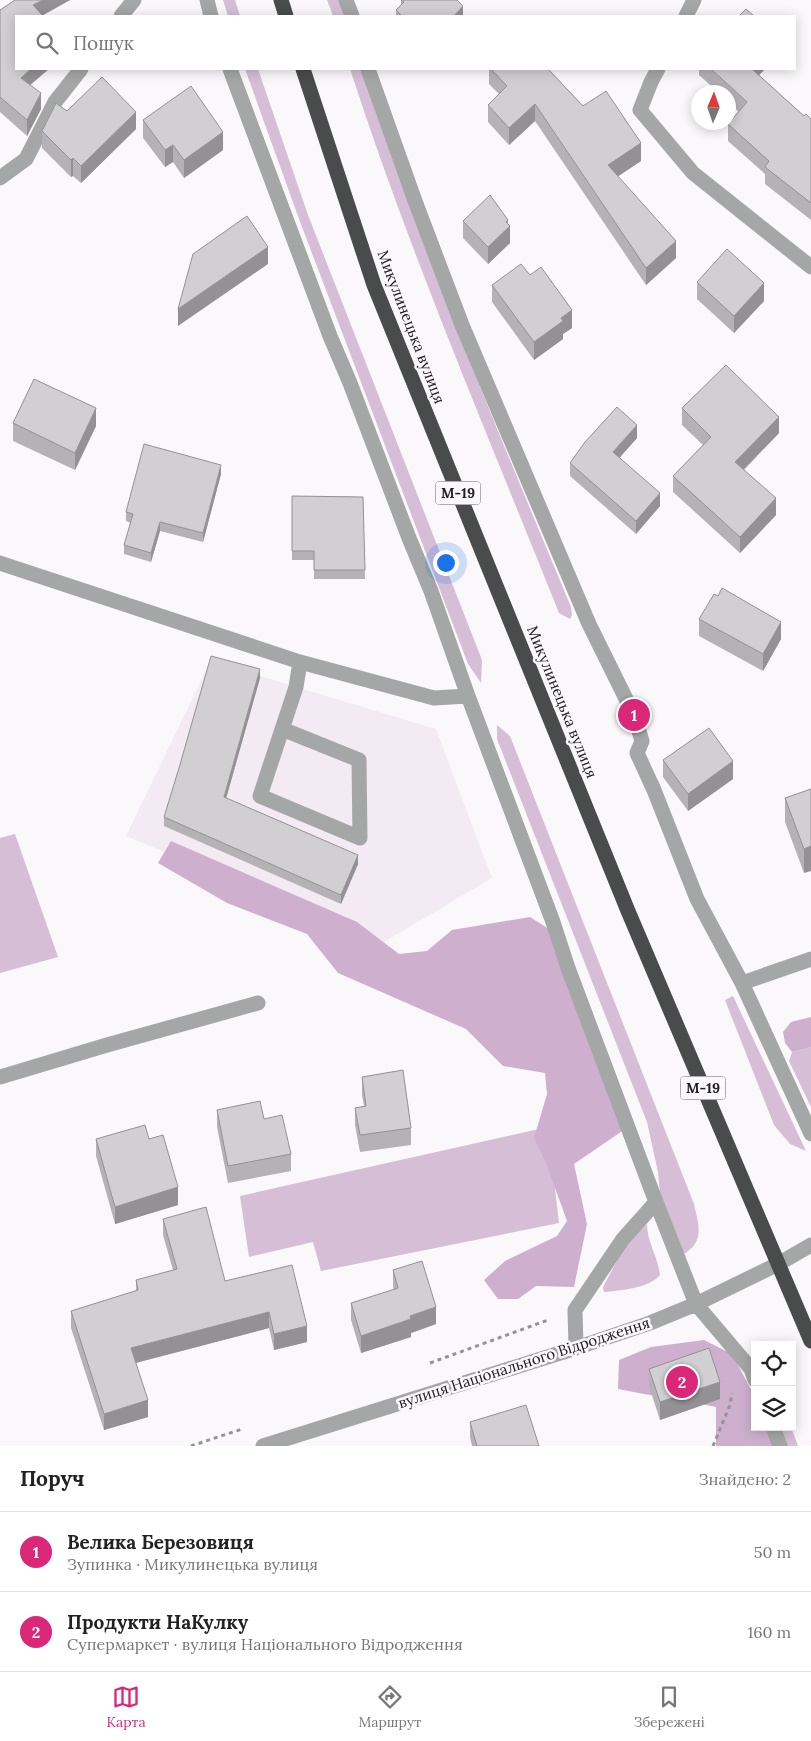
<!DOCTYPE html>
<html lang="uk">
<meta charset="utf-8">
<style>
:root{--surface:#fff;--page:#f6f6f6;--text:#222;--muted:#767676;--line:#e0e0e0;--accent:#db2777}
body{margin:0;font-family:Lora,serif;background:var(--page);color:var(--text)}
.controls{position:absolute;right:15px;bottom:15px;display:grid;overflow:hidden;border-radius:0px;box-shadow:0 2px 12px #0003}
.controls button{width:45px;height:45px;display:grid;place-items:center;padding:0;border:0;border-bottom:1px solid var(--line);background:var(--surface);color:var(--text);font:25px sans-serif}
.compass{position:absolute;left:691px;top:85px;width:45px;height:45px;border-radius:50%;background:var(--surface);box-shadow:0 2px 12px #0003;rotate:2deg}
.you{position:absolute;left:445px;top:562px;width:18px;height:18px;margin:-12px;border:4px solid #fff;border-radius:50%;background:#1a73e8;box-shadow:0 0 0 8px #1a73e833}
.badge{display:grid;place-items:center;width:32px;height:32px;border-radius:50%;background:var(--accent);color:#fff;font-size:16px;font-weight:700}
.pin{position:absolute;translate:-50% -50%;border:2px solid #fff;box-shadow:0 1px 5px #0006}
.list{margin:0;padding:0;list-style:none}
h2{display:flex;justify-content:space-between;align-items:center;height:65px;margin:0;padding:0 20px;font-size:21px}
h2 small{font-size:16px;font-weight:400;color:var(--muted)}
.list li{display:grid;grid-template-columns:32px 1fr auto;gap:15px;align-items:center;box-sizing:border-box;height:80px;padding:0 20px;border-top:1px solid var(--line)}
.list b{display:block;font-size:19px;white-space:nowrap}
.list p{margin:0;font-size:16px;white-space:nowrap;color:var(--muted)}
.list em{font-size:16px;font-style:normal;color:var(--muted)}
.icon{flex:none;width:28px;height:28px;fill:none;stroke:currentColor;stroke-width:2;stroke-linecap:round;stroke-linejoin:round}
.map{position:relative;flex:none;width:811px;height:1446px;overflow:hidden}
.search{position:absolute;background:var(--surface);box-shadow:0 2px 12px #0003;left:15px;right:15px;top:15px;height:55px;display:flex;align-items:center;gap:12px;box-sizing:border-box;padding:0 18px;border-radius:0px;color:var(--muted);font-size:19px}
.sheet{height:225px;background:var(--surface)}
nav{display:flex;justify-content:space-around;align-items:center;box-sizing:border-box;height:70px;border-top:1px solid var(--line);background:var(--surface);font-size:14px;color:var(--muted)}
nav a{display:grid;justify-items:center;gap:2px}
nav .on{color:var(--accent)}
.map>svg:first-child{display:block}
</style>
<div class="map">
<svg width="811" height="1446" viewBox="0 0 811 1446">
<rect width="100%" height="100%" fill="#fbf8fb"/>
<path fill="#f3eaf3" d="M211 660 276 681 436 729 492 878 384 942 126 836Z"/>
<path fill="#d5bed6" d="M223 0H235L240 16H228Z
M327 0H339L344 16H333Z
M245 69H258L308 215 482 660 481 683 468 664 299 219Z
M350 69H361C422 252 497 429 571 607L572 615 570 619 559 613C487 433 410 254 350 69Z
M497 725 510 736 694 1204C699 1227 705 1242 682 1255L660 1193 658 1172 647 1122 497 739Z
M15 834 58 957 0 973V838Z
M733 996 806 1151 790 1144 774 1125 725 1000Z
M811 1047V1107L789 1061 792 1052Z
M548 1127 559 1223 321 1271 313 1242 249 1257 240 1196Z
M647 1224C647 1242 658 1257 660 1275 648 1289 621 1290 604 1292L603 1287C615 1264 627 1242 647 1224Z
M780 1427H791L798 1446H787Z"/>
<path fill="#ceb0ce" d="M171 841 357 922 399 954 427 951 452 930 530 917 549 929 631 1125 574 1164 587 1224 574 1287 536 1286 518 1299H498L484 1280 505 1261 557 1236 567 1221 546 1163 534 1138 547 1094 545 1073 503 1066 466 1029 338 973 307 934 227 903 158 863Z
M811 1017V1047L792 1052 785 1043 783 1032 791 1022Z
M704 1340 732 1354 755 1397V1427H770L778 1446H716V1407C684 1400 651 1396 618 1389L619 1360 651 1347Z"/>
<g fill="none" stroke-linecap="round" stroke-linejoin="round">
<path stroke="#959395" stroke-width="3" stroke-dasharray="4 4" stroke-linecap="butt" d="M430 1363 548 1320
M191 1446 242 1429
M713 1446 730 1405 732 1393"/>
<path stroke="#a5a7a6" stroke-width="15" d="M207 0 211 16
M346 0 352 16
M121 16 134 0
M686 16 694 0
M230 69 330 336 350 383 409 538 431 591 468 696 553 922 568 968 656 1202 696 1304 751 1369 755 1380
M368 69 415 201 462 325 589 624 634 715 642 741 637 753 654 790 697 899 742 983 811 1134
M658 69 651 82 640 110 693 173 811 267
M0 178 26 159 55 102 81 69
M0 563 300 662 434 698 468 696
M282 729 359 760 360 838 260 796 296 687 300 662
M742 983 811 959
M0 1077 107 1045 258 1003
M576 1348 575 1310 623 1239 656 1202
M773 1427 780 1446
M263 1446 576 1348 650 1323 696 1304 778 1264 811 1245"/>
<path stroke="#494c4a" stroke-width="15" d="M281 0 286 16
M303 69 374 285 628 911 811 1341"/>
</g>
<path fill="#b5b2b5" d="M15 0H70L42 16 30 85 41 109 27 136 0 112V10Z
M401 0 463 16H396V10L401 5Z
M489 69H548L583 106 641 161 618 176 676 258 646 285 535 121 509 145 488 122V105L499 94 489 84Z
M699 69H765L759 75 804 116 811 119V220L765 184V174L728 141V124L739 112 728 102V92H718L699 75Z
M67 111 136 129 81 183 73 176 71 177 42 148V131Z
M143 120 223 150 184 178 173 162 165 167 143 138Z
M463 221 510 243 488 264 463 238Z
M530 275 572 328 563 334V339L534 360 492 302V285Z
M697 282 764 301 734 333 697 299Z
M682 408 779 433 744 470 776 515 740 553 673 492V476L703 445 682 425Z
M13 423 96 426 75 470 13 441Z
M637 438 619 458 660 506 636 534 570 476V463Z
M221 474 203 542 160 531 151 562 124 554V545L131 523 126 521V512Z
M292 496 363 497 365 579H314V560H292Z
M699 619 781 639 763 671 699 636Z
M260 678 226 798 358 864 341 904 164 826V817Z
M663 760 733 779 688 811 663 777Z
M811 789 804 873 785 822V798Z
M362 1077 411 1128V1145L360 1152 355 1125V1108L364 1106 362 1095Z
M217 1110 264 1119 291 1154V1171L228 1183 217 1127Z
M96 1139H149L178 1205 115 1224 96 1156Z
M163 1219 225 1281 307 1342 274 1350 269 1328 136 1363 148 1417 104 1430 71 1328V1311L136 1291V1280L173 1270 163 1235Z
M393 1270 436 1324 411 1333V1337L361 1353 351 1320V1303L394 1290 393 1287Z
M649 1369 720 1399 660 1420 649 1386Z
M470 1422 539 1446H472L470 1437Z"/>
<path fill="#939193" d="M43 0H70L41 16 33 5Z
M463 6V16H454Z
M31 69H49L21 93V78Z
M750 69H765L750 84Z
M41 93V109L27 136V120Z
M535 104V121L509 145V128Z
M136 112V129L81 183V166Z
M223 132V150L184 178V160Z
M641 143V161L608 183V165Z
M173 145V162L165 167V150Z
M73 158V176L71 177V160Z
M508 220V227L510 226V243L488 264V247Z
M676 241V258L646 285V268Z
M268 247V264L178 326V309Z
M764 283V301L734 333V316Z
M572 310V328L563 334V339L534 360V342L561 318Z
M96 408V426L75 470V453Z
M779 417V433L735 478V462Z
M637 425V438L613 465V452Z
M221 465V474L203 542V533Z
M660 493V506L636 534V521Z
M776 498V515L740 553V537Z
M160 522V531L151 562V553Z
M781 622V639L763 671V654Z
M260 669V678L224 806V797Z
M733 761V779L688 811V794Z
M811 846V871L804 873V849Z
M358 855V864L341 904V895Z
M178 1187V1205L115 1224V1207Z
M436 1307V1324L411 1333V1337L361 1353V1336L410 1316Z
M269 1312V1328L131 1364V1348Z
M307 1326V1342L274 1350V1334Z
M720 1382V1399L660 1420V1402Z
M148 1400V1417L104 1430V1414Z"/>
<path fill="#d2cfd2" stroke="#939193" d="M15 0H43L33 5 43 16H16V69H31L21 78 41 93 27 120 0 97V10Z
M401 0H457L463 6 454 16H402L396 10 404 2Z
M746 9 754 16H739Z
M491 69H548L583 106 606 91 641 143 608 165 676 241 646 268 535 104 509 128 488 105 507 86Z
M711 69H752L804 116 806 114 811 119V203L765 167 769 161 728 124 747 102Z
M102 77 136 112 81 166 73 158 71 160 42 131 56 103 67 111Z
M191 86 223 132 184 160 173 145 165 150 143 120Z
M490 195 508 220 506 222 510 226 488 247 463 221Z
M247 216 268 247 178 309 193 254Z
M727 249 764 283 734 316 697 282Z
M521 264 530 275 541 267 572 310 561 318 563 321 534 342 492 285Z
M726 365 779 417 735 462 776 498 740 537 673 476 711 437 682 408Z
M34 379 96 408 75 453 13 423Z
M617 407 637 425 613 452 660 493 636 521 570 463 585 442Z
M144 444 221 465 203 533 160 522 151 553 124 545 133 514 126 512Z
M292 496 363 497 365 570H314V551H292Z
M722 588 781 622 763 654 699 619 714 594 718 596Z
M211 656 260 669 224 797 358 855 341 895 164 817 179 768Z
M709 728 733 761 688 794 663 760Z
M811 789V846L804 849 785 798Z
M403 1070 411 1128 360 1135 355 1108 366 1106 362 1077Z
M260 1101 264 1119 282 1115 291 1154 228 1166 217 1110Z
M145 1125 149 1139 163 1135 178 1187 115 1207 96 1139Z
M206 1207 225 1281 292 1265 307 1326 274 1334 269 1312 131 1348 148 1400 104 1414 71 1311 138 1290 136 1280 177 1269 163 1219Z
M422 1261 436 1307 410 1316 411 1319 361 1336 351 1303 398 1288 393 1270Z
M709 1348 720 1382 660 1402 649 1369Z
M526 1405 539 1446H477L470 1422Z"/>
<g text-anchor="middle" stroke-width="5" stroke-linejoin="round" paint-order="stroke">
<g fill="#fbf8fb" stroke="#626162" stroke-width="1">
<rect x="435.5" y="481.5" width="45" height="23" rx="4"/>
<rect x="680.5" y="1076.5" width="45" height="23" rx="4"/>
</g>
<g font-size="14" font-weight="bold" fill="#212021">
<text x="458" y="498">М-19</text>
<text x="703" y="1093">М-19</text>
</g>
<g font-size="15" fill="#212021" stroke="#fbf8fb">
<text transform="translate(411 327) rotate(69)" y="5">Микулинецька вулиця</text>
<text transform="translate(562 702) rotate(68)" y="5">Микулинецька вулиця</text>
<text transform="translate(524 1363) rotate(-18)" y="5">вулиця Національного Відродження</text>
</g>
</g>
</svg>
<div class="controls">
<button><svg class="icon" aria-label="locate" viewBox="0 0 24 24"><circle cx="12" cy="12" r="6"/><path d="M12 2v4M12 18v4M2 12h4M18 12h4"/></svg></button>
<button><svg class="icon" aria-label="layers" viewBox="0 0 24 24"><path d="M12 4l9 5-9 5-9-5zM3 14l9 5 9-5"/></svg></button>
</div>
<svg class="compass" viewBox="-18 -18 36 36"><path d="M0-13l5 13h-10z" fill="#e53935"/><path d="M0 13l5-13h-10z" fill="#767676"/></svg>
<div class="you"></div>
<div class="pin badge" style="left:634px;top:715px">1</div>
<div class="pin badge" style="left:682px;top:1382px">2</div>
<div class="search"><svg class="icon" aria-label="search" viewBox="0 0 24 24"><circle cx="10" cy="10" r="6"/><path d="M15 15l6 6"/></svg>Пошук</div>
</div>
<section class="sheet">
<h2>Поруч<small>Знайдено: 2</small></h2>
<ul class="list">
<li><span class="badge">1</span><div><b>Велика Березовиця</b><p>Зупинка · Микулинецька вулиця</p></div><em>50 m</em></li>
<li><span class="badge">2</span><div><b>Продукти НаКулку</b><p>Супермаркет · вулиця Національного Відродження</p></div><em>160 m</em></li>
</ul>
</section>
<nav>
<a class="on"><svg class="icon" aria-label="map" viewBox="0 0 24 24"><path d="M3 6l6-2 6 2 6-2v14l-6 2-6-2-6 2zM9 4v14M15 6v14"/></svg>Карта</a>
<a><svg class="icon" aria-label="directions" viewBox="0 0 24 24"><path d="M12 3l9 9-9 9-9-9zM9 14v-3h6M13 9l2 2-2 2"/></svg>Маршрут</a>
<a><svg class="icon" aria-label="saved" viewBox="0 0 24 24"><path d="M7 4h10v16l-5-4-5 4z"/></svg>Збережені</a>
</nav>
